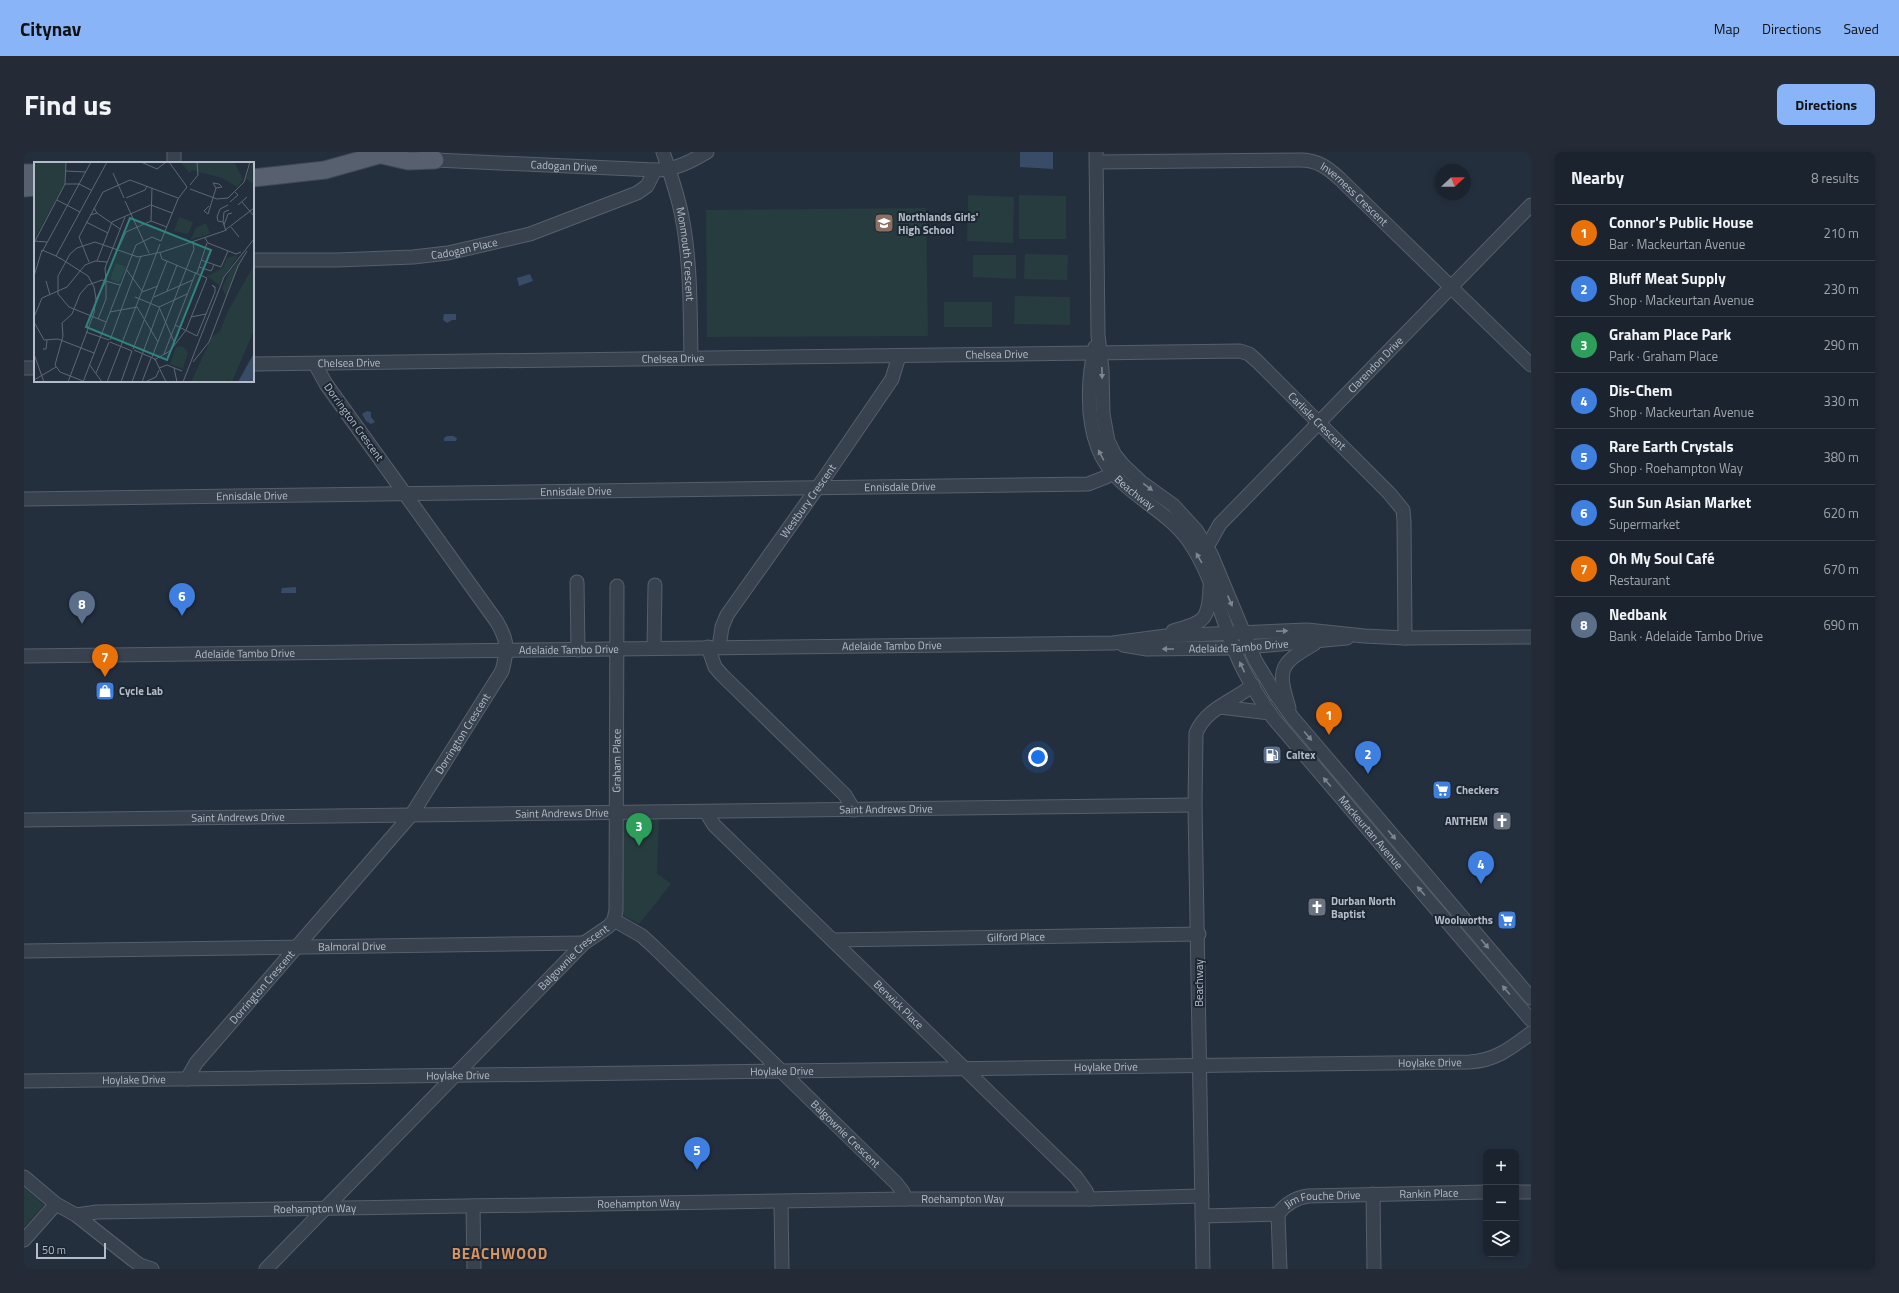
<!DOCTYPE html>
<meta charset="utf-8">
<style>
:root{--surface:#1b232e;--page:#242b36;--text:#f1f3f6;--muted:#a0a4aa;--line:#39404a;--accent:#8ab4f8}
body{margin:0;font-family:"Titillium Web",sans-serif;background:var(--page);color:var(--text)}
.controls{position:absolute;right:12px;bottom:12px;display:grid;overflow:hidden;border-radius:8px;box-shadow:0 2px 6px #0003}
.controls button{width:36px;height:36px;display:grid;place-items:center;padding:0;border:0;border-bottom:1px solid var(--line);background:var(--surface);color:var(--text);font:20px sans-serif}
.compass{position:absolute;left:1411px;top:12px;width:36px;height:36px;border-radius:50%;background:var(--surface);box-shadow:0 2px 6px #0003;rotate:68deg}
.scale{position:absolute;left:12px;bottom:10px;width:70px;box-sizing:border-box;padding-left:4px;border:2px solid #b4bcc9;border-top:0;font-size:11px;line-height:14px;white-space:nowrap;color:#b4bcc9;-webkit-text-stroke:3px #1d2633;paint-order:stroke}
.you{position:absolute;left:1014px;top:605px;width:14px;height:14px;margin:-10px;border:3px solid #fff;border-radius:50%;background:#1a73e8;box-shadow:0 0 0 6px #1a73e833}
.badge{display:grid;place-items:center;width:26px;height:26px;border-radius:50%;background:var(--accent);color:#fff;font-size:13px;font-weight:700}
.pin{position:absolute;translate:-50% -33px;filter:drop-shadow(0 1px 2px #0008)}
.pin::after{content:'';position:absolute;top:21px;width:14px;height:12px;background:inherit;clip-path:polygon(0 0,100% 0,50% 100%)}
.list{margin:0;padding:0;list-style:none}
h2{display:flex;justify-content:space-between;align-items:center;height:52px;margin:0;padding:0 16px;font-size:17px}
h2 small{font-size:13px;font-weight:400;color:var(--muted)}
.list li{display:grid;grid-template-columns:26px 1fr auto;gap:12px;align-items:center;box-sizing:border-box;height:56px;padding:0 16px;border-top:1px solid var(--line)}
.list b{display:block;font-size:15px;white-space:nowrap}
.list p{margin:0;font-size:13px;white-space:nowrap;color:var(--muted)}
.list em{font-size:13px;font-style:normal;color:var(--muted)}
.icon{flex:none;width:22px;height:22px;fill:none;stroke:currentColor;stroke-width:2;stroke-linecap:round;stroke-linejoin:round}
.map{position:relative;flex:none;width:1507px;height:1117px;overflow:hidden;border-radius:8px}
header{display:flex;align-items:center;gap:24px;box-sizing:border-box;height:56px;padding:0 20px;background:var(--accent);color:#111}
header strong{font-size:19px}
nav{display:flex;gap:22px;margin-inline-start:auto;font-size:14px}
.intro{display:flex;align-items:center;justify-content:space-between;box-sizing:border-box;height:96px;padding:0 24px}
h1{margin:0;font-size:28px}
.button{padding:10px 18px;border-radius:8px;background:var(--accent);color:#111;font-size:14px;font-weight:700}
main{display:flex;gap:24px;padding:0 24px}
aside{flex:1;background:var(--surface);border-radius:8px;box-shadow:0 2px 6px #0003}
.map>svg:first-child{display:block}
</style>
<header>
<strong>Citynav</strong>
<nav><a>Map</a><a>Directions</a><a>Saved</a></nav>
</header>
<div class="intro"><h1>Find us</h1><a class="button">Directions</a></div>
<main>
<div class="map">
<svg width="1507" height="1117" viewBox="0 0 1507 1117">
<rect width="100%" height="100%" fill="#242f3e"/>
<path fill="#263c3f" d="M944 43 990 45 989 91 943 89Z
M995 43 1042 44V87H995Z
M902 56 904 184 683 185 682 58Z
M1001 102 1044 103 1043 128 1000 127Z
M949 103H992V127L949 125Z
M991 144 1046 145V173L990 172Z
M968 150V175H920V150Z
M635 664 633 721 647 732 615 772 595 761 596 666Z
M0 1035 20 1053 0 1075Z"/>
<path fill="#394c67" d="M996 0H1029V17L996 15Z
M506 122 509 129 495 134 493 126Z
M420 162H432V168H428L423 171 419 168Z
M343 259 347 260V265L351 270 347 272 342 269 338 262Z
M423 284H429L433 286 432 289H420V286Z
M272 435V441H257L258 436Z"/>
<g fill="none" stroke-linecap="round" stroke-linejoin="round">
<g stroke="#565f6c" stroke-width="15">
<g id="minor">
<path d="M150 0V11"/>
<path id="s1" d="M395 0 411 8 631 18C651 18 666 10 683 0"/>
<path id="s2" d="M639 0C646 21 654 43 658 65 667 111 666 159 667 206"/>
<path d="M1072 0 1074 183 1078 217 1079 262 1084 289 1091 303 1099 313 1117 330 1149 353 1172 378 1187 402 1231 508 1252 543 1268 565 1507 846"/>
<path id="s3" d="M1073 10 1276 8C1293 8 1303 15 1316 27L1507 213"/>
<path id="s4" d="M229 108H313L389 105 424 101 506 82 613 41 623 34 631 18"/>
<path id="s5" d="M1071 195C1064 226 1062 266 1074 296 1089 338 1139 353 1164 388 1191 426 1198 474 1218 515 1227 533 1238 551 1250 567L1507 868"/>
<path id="s6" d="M229 212 1216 199 1225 202 1233 209 1365 341 1379 358 1380 369 1381 486"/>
<path d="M0 216H11"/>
<path id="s7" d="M0 347 1064 332 1082 325 1099 313"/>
<path id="s8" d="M1183 395 1196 372 1507 53"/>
<path d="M553 430 554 498"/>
<path d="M1149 479C1179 470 1185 470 1186 435"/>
<path id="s9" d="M1099 493 1123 497 1211 496 1323 486"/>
<path d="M684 495 691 515 698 523 821 643 830 658"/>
<path id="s10" d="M695 495 698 475 703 463 801 325 868 227 875 204"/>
<path d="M630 496 631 433"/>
<path id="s11" d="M0 504 1089 491 1142 484 1283 478 1340 484 1381 486 1507 485"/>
<path d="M1196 555 1246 561"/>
<path d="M1265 556C1253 517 1255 512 1290 492"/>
<path id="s12" d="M682 660 690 673 1052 1025 1062 1039 1065 1047"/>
<path id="s13" d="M0 668 1171 653"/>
<path id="s14" d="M590 768 618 784 630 795 872 1031 879 1040 881 1047"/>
<path id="s15" d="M809 788 1175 782"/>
<path id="s16" d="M0 799 560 791"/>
<path id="s17" d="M163 927 172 911 388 662 478 519C484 497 484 489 473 470L302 232 291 212"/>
<path id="s18" d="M0 929 1445 910C1471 909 1487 896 1507 881"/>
<path d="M0 1025 32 1052 52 1063 109 1108 116 1113 128 1117"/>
<path d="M1492 1040H1507"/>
<path d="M1349 1042 1350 1117"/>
<path d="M757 1050 758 1117"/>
<path d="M449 1054 450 1117"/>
<path d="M1254 1062 1256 1117"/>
<path id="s19" d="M52 1063 73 1060 881 1047H1065L1178 1044"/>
<path id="s20" d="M1178 1064 1254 1062C1262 1051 1271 1046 1284 1044L1462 1040"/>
<path d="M0 1088 32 1052"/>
<path id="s21" d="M242 1117 560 791 585 774 590 768 592 758 593 434"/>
<path d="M1179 1117 1171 653 1172 581C1182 556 1210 549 1229 533"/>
</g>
</g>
<g stroke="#414a57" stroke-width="19">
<path id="major" d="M358 3 384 9 411 8
M0 21H11
M229 26 301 18 365 0
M0 36 11 35"/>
</g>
<use href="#minor" stroke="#38414e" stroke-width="13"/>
<use href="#major" stroke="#56606e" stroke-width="17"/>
</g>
<defs><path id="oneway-solid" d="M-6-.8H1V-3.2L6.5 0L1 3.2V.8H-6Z"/></defs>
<g fill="#7c8592">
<use href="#oneway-solid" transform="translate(1078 221) rotate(89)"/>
<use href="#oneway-solid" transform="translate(1077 303) rotate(-117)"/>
<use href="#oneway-solid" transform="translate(1124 335) rotate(37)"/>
<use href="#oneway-solid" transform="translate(1175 406) rotate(-120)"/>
<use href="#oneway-solid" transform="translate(1206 449) rotate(67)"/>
<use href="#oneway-solid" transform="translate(1258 479) rotate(-2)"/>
<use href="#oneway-solid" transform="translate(1144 497) rotate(180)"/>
<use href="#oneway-solid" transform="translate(1218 515) rotate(-115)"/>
<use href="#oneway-solid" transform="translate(1284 584) rotate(49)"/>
<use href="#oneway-solid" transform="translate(1303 630) rotate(-131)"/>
<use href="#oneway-solid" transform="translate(1368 683) rotate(50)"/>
<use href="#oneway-solid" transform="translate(1397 739) rotate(-131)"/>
<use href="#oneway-solid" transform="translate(1461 792) rotate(50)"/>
<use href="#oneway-solid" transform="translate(1482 838) rotate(-131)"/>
</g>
<defs>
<g id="school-square" transform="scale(1)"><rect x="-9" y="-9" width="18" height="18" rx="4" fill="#8d6e63" stroke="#1d2633"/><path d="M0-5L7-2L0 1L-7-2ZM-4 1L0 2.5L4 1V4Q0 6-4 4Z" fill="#fff"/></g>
<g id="shop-square" transform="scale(1)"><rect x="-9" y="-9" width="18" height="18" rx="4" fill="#3f7fe0" stroke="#1d2633"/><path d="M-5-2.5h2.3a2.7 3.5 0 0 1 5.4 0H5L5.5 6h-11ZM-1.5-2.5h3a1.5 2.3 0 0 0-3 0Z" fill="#fff"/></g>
<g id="fuel-square" transform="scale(1)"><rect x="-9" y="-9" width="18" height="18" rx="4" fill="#5c6f8a" stroke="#1d2633"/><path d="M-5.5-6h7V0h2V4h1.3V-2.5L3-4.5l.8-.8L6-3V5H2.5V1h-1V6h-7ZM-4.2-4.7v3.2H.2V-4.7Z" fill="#fff"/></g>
<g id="supermarket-square" transform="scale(1)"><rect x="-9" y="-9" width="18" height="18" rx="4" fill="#3f7fe0" stroke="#1d2633"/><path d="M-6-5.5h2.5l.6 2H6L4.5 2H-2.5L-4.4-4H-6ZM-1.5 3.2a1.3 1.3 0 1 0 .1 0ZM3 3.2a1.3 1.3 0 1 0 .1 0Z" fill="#fff"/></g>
<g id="church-square" transform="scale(1)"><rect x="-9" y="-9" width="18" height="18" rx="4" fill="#6b7280" stroke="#1d2633"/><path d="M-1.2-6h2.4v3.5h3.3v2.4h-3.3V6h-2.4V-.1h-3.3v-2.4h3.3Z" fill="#fff"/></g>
</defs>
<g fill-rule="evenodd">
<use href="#school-square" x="860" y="71"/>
<use href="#shop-square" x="81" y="539"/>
<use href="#fuel-square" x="1248" y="603"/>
<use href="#supermarket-square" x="1418" y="638"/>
<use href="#church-square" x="1478" y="669"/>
<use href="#church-square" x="1293" y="755"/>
<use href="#supermarket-square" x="1483" y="768"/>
</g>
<g text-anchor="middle" stroke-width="4" stroke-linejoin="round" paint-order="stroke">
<g font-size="11" fill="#b4bcc9" stroke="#1d2633">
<text dy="4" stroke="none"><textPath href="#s1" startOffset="147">Cadogan Drive</textPath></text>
<text dy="4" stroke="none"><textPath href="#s3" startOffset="269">Inverness Crescent</textPath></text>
<text dy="4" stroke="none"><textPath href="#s4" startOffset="212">Cadogan Place</textPath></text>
<text dy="4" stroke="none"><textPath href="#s2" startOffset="105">Monmouth Crescent</textPath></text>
<text dy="4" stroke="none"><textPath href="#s6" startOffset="744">Chelsea Drive</textPath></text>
<text dy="4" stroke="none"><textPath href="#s6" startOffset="420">Chelsea Drive</textPath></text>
<text dy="4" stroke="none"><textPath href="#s6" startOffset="96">Chelsea Drive</textPath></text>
<text dy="4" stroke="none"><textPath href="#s8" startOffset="249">Clarendon Drive</textPath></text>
<text dy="4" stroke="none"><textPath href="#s6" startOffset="1092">Carlisle Crescent</textPath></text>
<text transform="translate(330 270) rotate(54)" y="4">Dorrington Crescent</text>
<text dy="4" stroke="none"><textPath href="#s7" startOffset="876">Ennisdale Drive</textPath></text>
<text dy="4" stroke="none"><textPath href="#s7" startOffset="552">Ennisdale Drive</textPath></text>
<text dy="4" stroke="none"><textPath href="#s5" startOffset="161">Beachway</textPath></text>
<text dy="4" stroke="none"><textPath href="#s7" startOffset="228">Ennisdale Drive</textPath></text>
<text dy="4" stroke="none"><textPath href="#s10" startOffset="173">Westbury Crescent</textPath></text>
<text dy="4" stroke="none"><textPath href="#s11" startOffset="868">Adelaide Tambo Drive</textPath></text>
<text dy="4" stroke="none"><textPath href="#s9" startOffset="116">Adelaide Tambo Drive</textPath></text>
<text dy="4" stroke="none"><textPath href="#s11" startOffset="545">Adelaide Tambo Drive</textPath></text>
<text dy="4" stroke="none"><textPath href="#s11" startOffset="221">Adelaide Tambo Drive</textPath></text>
<text dy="4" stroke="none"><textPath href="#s17" startOffset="443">Dorrington Crescent</textPath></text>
<text dy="4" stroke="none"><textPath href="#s21" startOffset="653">Graham Place</textPath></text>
<text dy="4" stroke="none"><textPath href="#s13" startOffset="862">Saint Andrews Drive</textPath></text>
<text dy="4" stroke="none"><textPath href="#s13" startOffset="538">Saint Andrews Drive</textPath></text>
<text dy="4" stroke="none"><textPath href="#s13" startOffset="214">Saint Andrews Drive</textPath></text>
<text dy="4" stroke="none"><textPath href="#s5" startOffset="581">Mackeurtan Avenue</textPath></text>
<text dy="4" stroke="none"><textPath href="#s15" startOffset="183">Gilford Place</textPath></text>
<text dy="4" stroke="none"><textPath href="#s16" startOffset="328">Balmoral Drive</textPath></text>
<text dy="4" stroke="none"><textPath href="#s21" startOffset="438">Balgownie Crescent</textPath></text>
<text transform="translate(1175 831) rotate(-90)" y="4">Beachway</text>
<text dy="4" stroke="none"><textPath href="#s17" startOffset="119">Dorrington Crescent</textPath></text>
<text dy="4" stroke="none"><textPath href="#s12" startOffset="273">Berwick Place</textPath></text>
<text dy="4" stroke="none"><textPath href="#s18" startOffset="1406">Hoylake Drive</textPath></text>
<text dy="4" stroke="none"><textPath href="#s18" startOffset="1082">Hoylake Drive</textPath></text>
<text dy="4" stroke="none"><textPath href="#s18" startOffset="758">Hoylake Drive</textPath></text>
<text dy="4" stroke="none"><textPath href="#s18" startOffset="434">Hoylake Drive</textPath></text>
<text dy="4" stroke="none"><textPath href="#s18" startOffset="110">Hoylake Drive</textPath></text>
<text dy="4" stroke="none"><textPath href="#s14" startOffset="316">Balgownie Crescent</textPath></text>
<text dy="4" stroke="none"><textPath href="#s20" startOffset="233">Rankin Place</textPath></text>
<text dy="4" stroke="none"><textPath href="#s19" startOffset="887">Roehampton Way</textPath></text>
<text dy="4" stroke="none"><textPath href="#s20" startOffset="126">Jim Fouche Drive</textPath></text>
<text dy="4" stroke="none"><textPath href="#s19" startOffset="563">Roehampton Way</textPath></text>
<text dy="4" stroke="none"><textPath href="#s19" startOffset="239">Roehampton Way</textPath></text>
</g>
<g font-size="11" font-weight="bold" fill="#b4bcc9" stroke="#1d2633" text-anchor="start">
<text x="874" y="69">Northlands Girls'<tspan x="874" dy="13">High School</tspan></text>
<text x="95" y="543">Cycle Lab</text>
<text x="1262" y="607">Caltex</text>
<text x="1432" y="642">Checkers</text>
<text x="1464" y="673" text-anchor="end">ANTHEM</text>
<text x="1307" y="753">Durban North<tspan x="1307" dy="13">Baptist</tspan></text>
<text x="1469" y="772" text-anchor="end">Woolworths</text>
</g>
<g font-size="15" font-weight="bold" letter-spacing="1" fill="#d59563" stroke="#1d2633">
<text x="476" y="1107">BEACHWOOD</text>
</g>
</g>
<g transform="translate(10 10)">
<rect width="220" height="220" fill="#242f3e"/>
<path d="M0 0H31V21L0 78ZM146 0H200L209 17 203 25 188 16 158 8 156 11ZM218 0H220L218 12 220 22 212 17ZM145 55 159 60 154 72 140 69ZM172 61 176 71 170 74 167 68 169 74 158 77 157 79V77L162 66ZM211 91 192 134 188 126 196 109ZM204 93 185 123 173 114 189 106 193 96ZM82 101 92 105 85 121 76 117ZM220 103V168L198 220H194V216L192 220H157L178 175 186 169 194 149ZM148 184 154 190 149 207 136 202 142 185Z" fill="#263c3f"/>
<path d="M220 191V220H204Z" fill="#394c67"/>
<path fill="none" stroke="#5e6776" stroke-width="1" d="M107 0 123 7 132 0M135 0 153 25M32 9 52 10M79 11 90 36M179 21 185 22 188 25 182 26ZM31 22H45L57 28M156 23 164 13 163 0M156 27 183 37 194 36 210 20 216 0M92 36 111 28 113 24M23 38 46 50M91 39 115 91M196 40 204 33 201 30M208 40 220 54M204 43 213 35M175 44 170 49 174 52 182 26M63 51 86 67M56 53 63 51 60 46M117 59 118 26M52 60 74 71M189 60 190 50 195 48M190 63 194 52 198 51M197 65 205 75M192 69 189 60 184 59 183 55 186 47 194 43M171 76 174 81 202 92 207 90M0 79 13 80M1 79 31 22 32 0M127 79 144 37 153 25M84 87 92 70 117 59 133 65M8 88 22 94M8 90 57 0M26 96 54 114 60 125 62 137 60 151 34 220M27 97 22 94 73 0M167 98 187 105 194 89M63 99 78 60 117 43 138 51M55 100 45 75 69 30 96 18 144 36M165 105 177 109 180 103M92 107 108 129M163 111 173 81M0 114 8 88M12 119 16 133M133 129 143 103M108 130 124 124M101 135 125 145M120 135 159 118M62 137 72 119 71 106 91 55M125 145 141 182M125 145 153 132M76 150 103 145 124 180M0 155 8 136 33 125 51 103 61 99 73 100M157 155 172 152M64 157 72 137V120M0 160 10 178 24 177 60 191M72 160 35 145 24 132V114L36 92 43 86 61 80 104 95 128 90 190 69 220 46M141 163 163 174 181 130V125L178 123 181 126M52 170 75 178M76 178 107 94M76 180 98 189M9 187H12L13 178M99 187 133 99M100 188 121 197 132 220M0 192 10 220M130 192 162 110M118 195 160 87 159 80M120 198 136 189 152 168 173 116 128 97 126 91M159 200 175 180 204 104 213 89M55 202 68 220M125 206 133 203 148 209M140 206 143 220M62 211 75 180M0 218 22 205M49 219 26 210 21 203 29 174 28 161 38 152 46 132 54 123 68 118 86 123M49 220 102 83 118 75 127 79M73 220 126 82M87 220 98 189M98 220 125 147M108 220 117 196M111 220 122 215 125 208M149 220 190 115 220 77"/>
<path fill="#308480" fill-opacity="0.15" stroke="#308480" stroke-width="2" d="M96 56 177 88 133 198 52 165Z"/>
<rect width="220" height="220" fill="none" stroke="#b4bcc9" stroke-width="2"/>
</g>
</svg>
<div class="controls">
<button>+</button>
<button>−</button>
<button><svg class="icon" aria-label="layers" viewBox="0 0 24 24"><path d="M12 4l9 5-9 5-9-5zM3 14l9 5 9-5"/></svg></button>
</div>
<svg class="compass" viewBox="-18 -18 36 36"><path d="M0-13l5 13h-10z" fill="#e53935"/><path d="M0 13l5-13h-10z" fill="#a0a4aa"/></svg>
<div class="scale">50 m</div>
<div class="you"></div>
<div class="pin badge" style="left:1305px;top:583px;background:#e8710a">1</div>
<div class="pin badge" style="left:1344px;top:622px;background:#3f7fe0">2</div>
<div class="pin badge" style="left:615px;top:694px;background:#2e9e5b">3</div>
<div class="pin badge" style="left:1457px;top:732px;background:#3f7fe0">4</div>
<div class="pin badge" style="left:673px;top:1018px;background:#3f7fe0">5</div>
<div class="pin badge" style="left:158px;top:464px;background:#3f7fe0">6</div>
<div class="pin badge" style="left:81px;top:525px;background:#e8710a">7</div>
<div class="pin badge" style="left:58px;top:472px;background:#5c6f8a">8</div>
</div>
<aside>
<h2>Nearby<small>8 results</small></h2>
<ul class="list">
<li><span class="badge" style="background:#e8710a">1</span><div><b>Connor's Public House</b><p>Bar · Mackeurtan Avenue</p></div><em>210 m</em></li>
<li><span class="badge" style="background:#3f7fe0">2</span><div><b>Bluff Meat Supply</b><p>Shop · Mackeurtan Avenue</p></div><em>230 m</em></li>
<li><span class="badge" style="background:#2e9e5b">3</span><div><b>Graham Place Park</b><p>Park · Graham Place</p></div><em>290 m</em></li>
<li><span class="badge" style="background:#3f7fe0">4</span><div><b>Dis-Chem</b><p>Shop · Mackeurtan Avenue</p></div><em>330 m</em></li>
<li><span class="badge" style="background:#3f7fe0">5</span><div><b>Rare Earth Crystals</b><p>Shop · Roehampton Way</p></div><em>380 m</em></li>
<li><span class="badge" style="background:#3f7fe0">6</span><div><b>Sun Sun Asian Market</b><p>Supermarket</p></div><em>620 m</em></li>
<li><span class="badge" style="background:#e8710a">7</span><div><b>Oh My Soul Café</b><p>Restaurant</p></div><em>670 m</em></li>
<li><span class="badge" style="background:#5c6f8a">8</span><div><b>Nedbank</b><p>Bank · Adelaide Tambo Drive</p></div><em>690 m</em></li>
</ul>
</aside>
</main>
